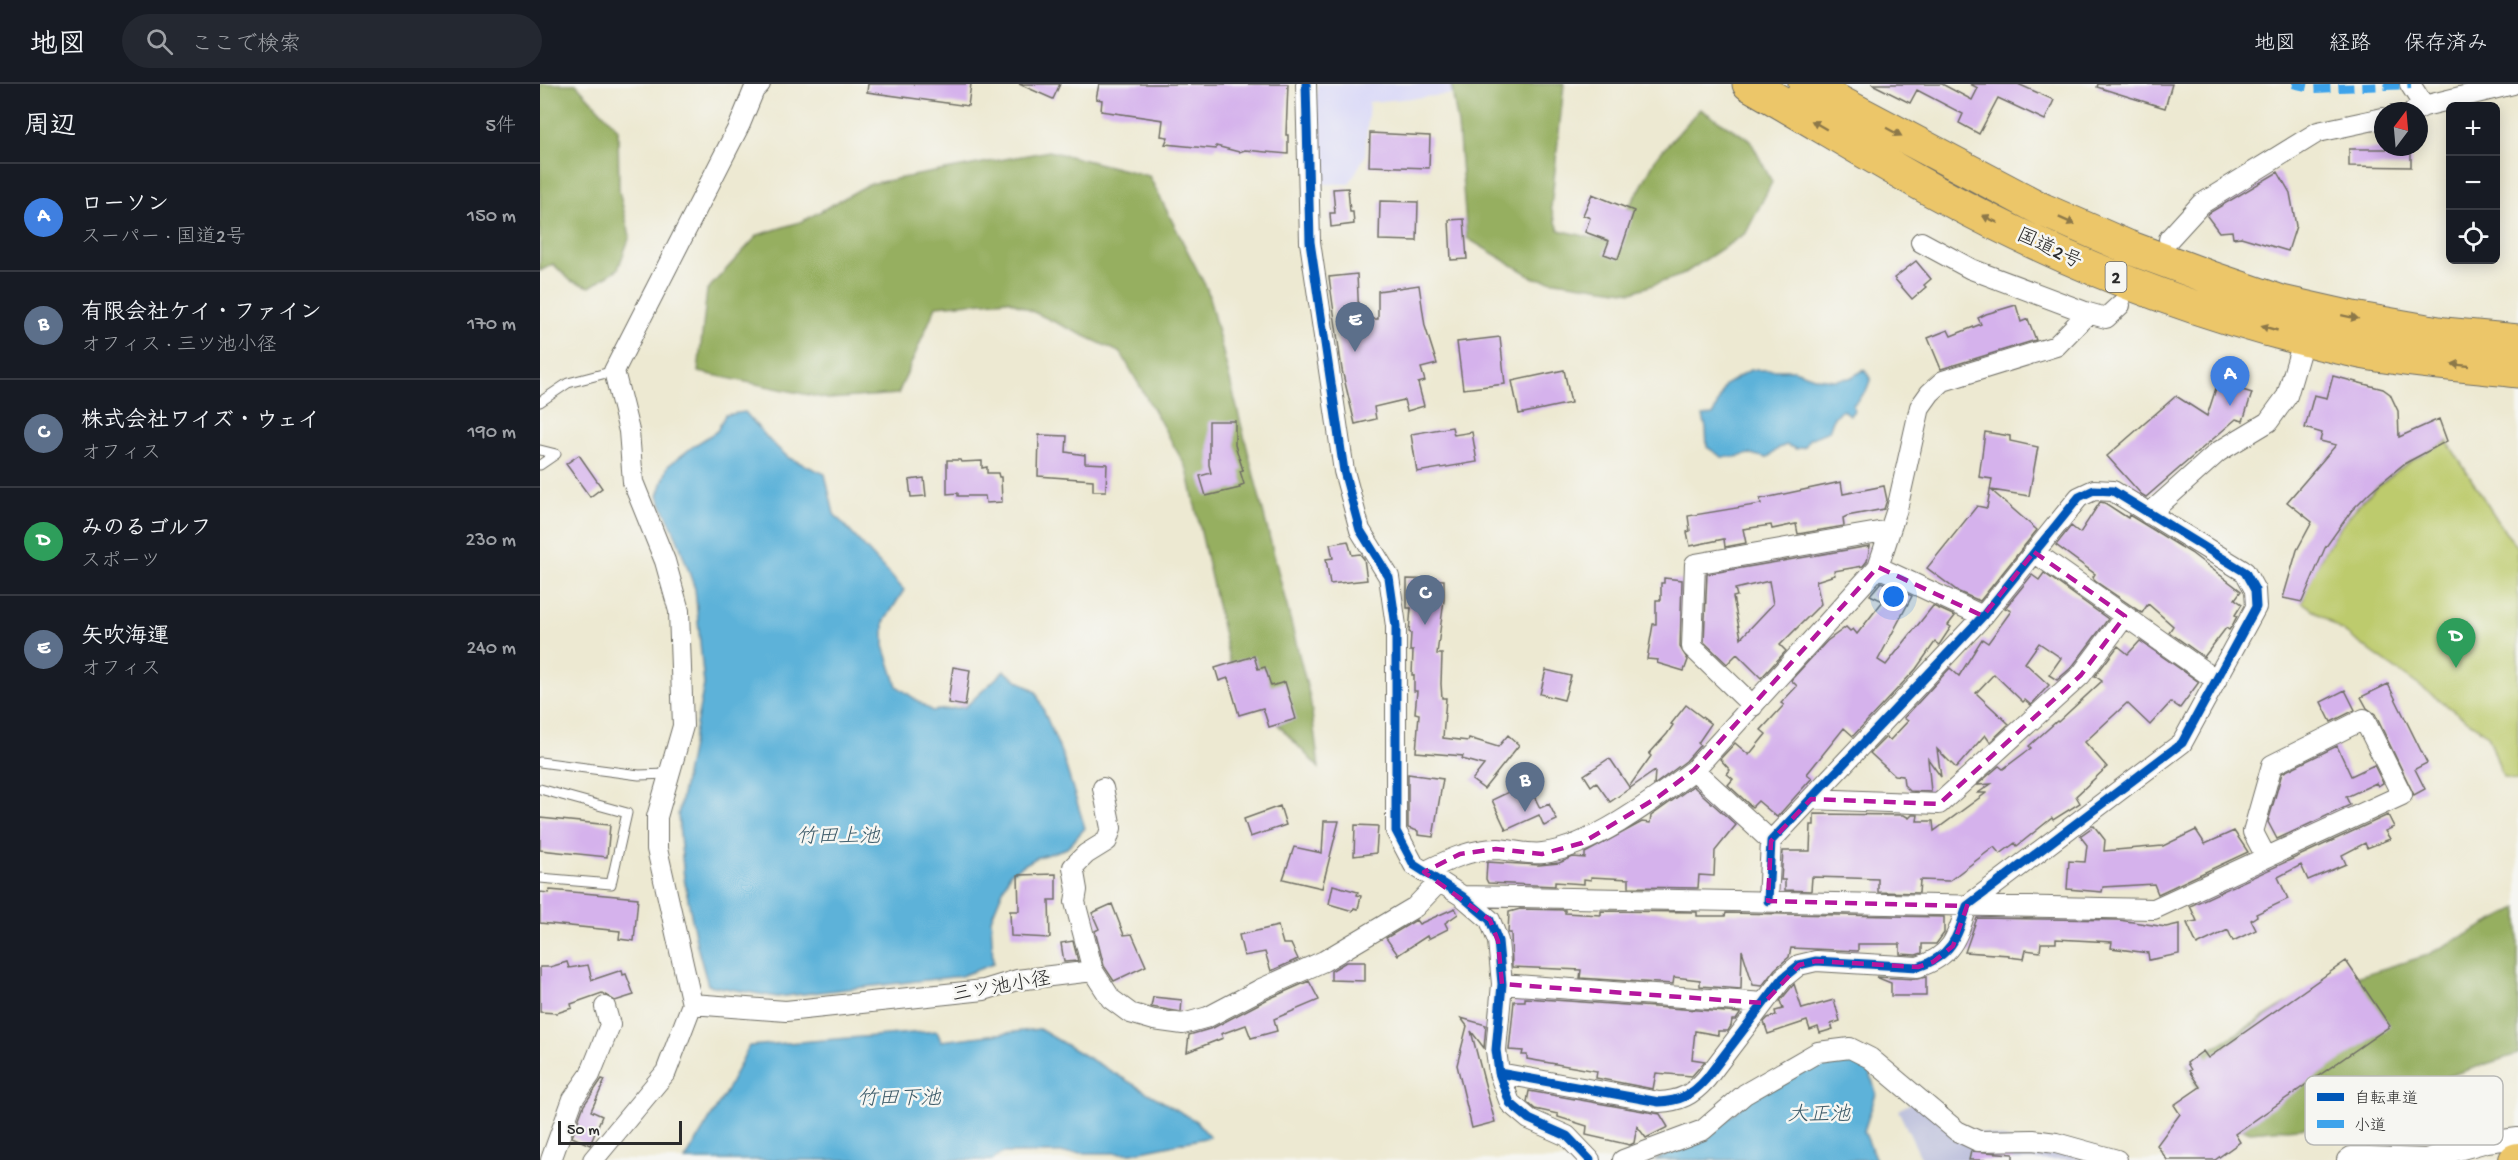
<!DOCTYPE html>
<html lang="ja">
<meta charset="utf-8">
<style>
:root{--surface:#171b24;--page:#242831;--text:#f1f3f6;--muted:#9ea1a6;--line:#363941;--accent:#db2777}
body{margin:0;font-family:"Gochi Hand","Klee One",sans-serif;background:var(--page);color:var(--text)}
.controls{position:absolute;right:18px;top:18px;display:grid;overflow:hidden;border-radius:9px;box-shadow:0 3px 15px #0003}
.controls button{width:54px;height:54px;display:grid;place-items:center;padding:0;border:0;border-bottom:2px solid var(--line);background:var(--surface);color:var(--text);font:30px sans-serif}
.compass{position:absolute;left:1834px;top:18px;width:54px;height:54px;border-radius:50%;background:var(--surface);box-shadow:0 3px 15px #0003;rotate:16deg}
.scale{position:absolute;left:18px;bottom:15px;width:124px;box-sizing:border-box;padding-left:6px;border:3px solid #2b2b2b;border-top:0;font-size:16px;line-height:21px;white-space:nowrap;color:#2b2b2b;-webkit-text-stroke:4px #f6f6f2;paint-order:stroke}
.you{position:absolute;left:1354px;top:513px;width:21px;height:21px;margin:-15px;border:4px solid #fff;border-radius:50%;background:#1a73e8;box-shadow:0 0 0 9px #1a73e833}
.badge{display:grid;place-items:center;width:39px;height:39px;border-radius:50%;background:var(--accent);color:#fff;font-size:20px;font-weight:700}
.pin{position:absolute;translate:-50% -50px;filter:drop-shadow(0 2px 3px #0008)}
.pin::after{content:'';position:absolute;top:32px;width:21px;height:18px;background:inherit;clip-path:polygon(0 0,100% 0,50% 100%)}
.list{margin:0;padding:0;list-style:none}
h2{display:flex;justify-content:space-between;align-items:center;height:78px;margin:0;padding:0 24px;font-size:26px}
h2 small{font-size:20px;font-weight:400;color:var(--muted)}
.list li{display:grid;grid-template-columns:39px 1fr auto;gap:18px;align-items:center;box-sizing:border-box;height:108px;padding:0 24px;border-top:2px solid var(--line)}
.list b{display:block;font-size:22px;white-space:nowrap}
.list p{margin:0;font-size:20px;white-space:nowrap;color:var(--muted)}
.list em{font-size:20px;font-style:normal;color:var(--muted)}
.icon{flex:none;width:33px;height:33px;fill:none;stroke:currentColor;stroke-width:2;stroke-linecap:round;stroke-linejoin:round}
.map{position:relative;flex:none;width:1978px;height:1076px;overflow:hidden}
header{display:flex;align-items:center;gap:36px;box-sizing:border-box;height:84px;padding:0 30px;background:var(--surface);border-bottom:2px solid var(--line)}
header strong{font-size:28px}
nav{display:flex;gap:33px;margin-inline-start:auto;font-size:21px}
.search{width:420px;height:54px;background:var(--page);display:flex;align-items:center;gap:15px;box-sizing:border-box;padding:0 21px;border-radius:33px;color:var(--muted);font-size:22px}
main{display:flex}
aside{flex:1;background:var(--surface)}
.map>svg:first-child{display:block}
</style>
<header>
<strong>地図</strong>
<div class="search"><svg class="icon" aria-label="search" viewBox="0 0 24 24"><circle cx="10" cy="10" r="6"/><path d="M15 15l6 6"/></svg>ここで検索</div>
<nav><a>地図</a><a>経路</a><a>保存済み</a></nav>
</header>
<main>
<aside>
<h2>周辺<small>5件</small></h2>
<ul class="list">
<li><span class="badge" style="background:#3f7fe0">A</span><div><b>ローソン</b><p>スーパー · 国道2号</p></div><em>150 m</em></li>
<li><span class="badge" style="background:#5c6f8a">B</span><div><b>有限会社ケイ・ファイン</b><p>オフィス · 三ツ池小径</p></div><em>170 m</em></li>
<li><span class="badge" style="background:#5c6f8a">C</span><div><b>株式会社ワイズ・ウェイ</b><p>オフィス</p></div><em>190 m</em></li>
<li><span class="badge" style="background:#2e9e5b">D</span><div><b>みのるゴルフ</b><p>スポーツ</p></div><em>230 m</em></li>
<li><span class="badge" style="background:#5c6f8a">E</span><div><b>矢吹海運</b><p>オフィス</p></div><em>240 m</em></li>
</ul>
</aside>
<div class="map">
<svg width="1978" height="1076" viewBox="0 0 1978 1076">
<rect width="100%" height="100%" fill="#f6f6f2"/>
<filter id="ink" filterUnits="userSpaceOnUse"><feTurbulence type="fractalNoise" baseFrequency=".0167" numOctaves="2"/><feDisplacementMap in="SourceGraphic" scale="12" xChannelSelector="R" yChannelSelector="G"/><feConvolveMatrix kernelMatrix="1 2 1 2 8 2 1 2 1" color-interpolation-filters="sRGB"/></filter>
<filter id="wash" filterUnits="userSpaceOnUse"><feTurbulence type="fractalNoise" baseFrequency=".008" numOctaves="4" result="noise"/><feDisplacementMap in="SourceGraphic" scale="24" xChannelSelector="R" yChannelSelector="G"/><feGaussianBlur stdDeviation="1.35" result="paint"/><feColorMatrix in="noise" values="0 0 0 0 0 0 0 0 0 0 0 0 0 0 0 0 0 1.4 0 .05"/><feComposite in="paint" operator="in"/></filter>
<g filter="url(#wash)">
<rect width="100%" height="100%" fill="#ede9d2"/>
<path fill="#d8d7f8" d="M777 0H925L927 9 829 18 825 72 809 100H775Z"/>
<path fill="#bfc2dd" d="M1375 1017 1400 1038 1551 1076H1382L1358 1026Z"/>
<path fill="#bdcb6d" stroke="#747b4c" stroke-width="1.5" d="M1907 357 1965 448 1978 463V697L1963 693 1948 651 1762 518C1787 443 1837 391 1907 357Z"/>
<path fill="#96af60" stroke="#606d46" stroke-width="1.5" d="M0 0H36L78 45 79 107 90 152 78 185 50 203 31 197 13 180 0 187Z
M911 0H1024L1011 124 1019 146 1065 157 1099 107 1116 74 1160 25 1210 56 1232 98 1206 149 1142 191 1092 208 994 194 927 154 918 41Z
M509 67 609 92 667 205 770 614 779 684 693 593 647 385 581 269 468 216 396 222 358 310 288 315 158 288 167 206 218 151 263 137 329 100Z
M1978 824V970L1864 1006 1769 1043 1710 1048 1666 1030 1647 980 1763 909 1885 872Z"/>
<path fill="#5db2d9" stroke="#446e82" stroke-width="1.5" d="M1210 286H1254L1277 294 1294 296 1310 294 1324 286 1331 294 1326 307 1313 321 1314 327 1310 331 1302 326 1294 333 1289 347 1269 355 1265 363 1256 365 1246 361 1239 364 1227 374 1210 370 1195 373H1182L1167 363 1166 344 1163 332 1173 331 1185 301Z
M205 328 230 357 249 374 285 390 294 430 364 506 344 538V562L357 602 392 627 425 623 464 587 496 608 523 673 545 744 527 764 496 774 470 789 451 835 453 880 421 892 237 913 168 901 157 862 144 794 138 731 164 601 155 505 137 454 118 412 128 382 155 361 177 347 185 331Z
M499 945 656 1037 670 1053 592 1069H462L453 1076H145L186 1008 209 962 397 947 401 957Z
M1283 972 1315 975 1330 988 1336 1010 1324 1047 1336 1076H1114L1165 1056 1210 1014Z"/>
<g id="blocks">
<path fill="#d5b2ec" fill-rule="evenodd" d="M328 0H431L428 22 327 8Z
M479 0H520L513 15Z
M559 0H748L746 51H748V70L705 66 699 68 676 62V65L625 60 628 53 621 52 623 36 561 27 562 16 556 15Z
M1332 0H1402L1432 16 1438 4 1430 0H1478L1514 16 1505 36 1458 14 1439 50 1419 39 1423 30 1377 6 1370 19Z
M1558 0H1632L1625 24 1557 3Z
M830 49 890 52 889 84 829 82Z
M1809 65H1871V83L1809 82Z
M1738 88 1750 109 1756 142 1748 167 1701 153 1693 154 1692 147 1679 148 1667 132 1669 129Z
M808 104 810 128H813L814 140 791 143 790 129H795L793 105Z
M1052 110 1094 127 1078 175 1064 170 1069 157 1045 148 1050 134 1043 131Z
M840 117 878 118 877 157 839 156Z
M924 135 927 175 911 176 909 136Z
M1376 177 1391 195 1384 201 1386 203 1372 215 1354 194Z
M817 190 819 235H838V207L879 201 885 242 897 280 881 284 885 297 878 299 884 322 867 327 864 316 834 323 836 335 815 340 802 286 789 193Z
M1476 221 1481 238 1488 235 1496 256 1401 285 1388 254 1408 246 1411 252 1441 240 1438 234 1446 230Z
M960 253 965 300 923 305 917 258Z
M1024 286 1031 319 979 330 972 297Z
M1793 292 1843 305 1850 310 1858 327 1859 353 1899 335 1907 357 1864 380 1831 407 1812 426 1785 464 1762 518 1743 514 1757 466 1772 438 1747 418 1796 361 1780 357 1782 349 1765 344 1774 311 1787 314Z
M1678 298 1712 309 1703 337 1696 335 1606 413 1601 410 1567 372 1636 312 1667 332Z
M669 337H695V361L703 386 700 387 704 400 699 402 700 404 666 412 660 392 671 389 669 381Z
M912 343 914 351 932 348 937 378 877 388 871 350Z
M1445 348 1470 352V357L1498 363 1489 412 1451 406 1497 446 1440 517 1419 508 1387 484 1437 422 1447 424 1452 395 1439 393Z
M499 351 527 352 526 368 545 371V379L567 380 566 407H553V396L498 392Z
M39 371 62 404 50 413 26 380Z
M407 376H420L421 378 442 377V384L447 383V389H458L459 393H461L462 418 446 419 445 412H418V409L407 410Z
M384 394 386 412 371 413 369 396Z
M1301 398 1303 410 1344 402 1347 416 1344 425 1307 432 1303 434 1304 442 1258 450 1256 440 1232 445 1231 441 1203 445 1206 459 1185 463 1184 455 1150 462 1147 448 1150 447 1148 432 1221 420 1220 415Z
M1560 418 1565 419 1588 434 1589 431 1651 469 1701 507 1695 515 1702 520 1695 531 1697 532 1692 542 1689 546 1686 544 1664 573 1629 548 1633 542 1608 520 1602 529 1555 497 1553 493 1555 490 1516 461 1531 442 1540 449Z
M808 457 812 471 820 470 824 475 827 496 790 500 786 475 793 474 790 460Z
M1330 462 1327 477 1323 482 1294 487 1295 491 1276 497 1281 520 1240 561 1246 567 1221 594 1197 570 1187 580 1164 558 1167 490ZM1229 497 1233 520 1201 554 1193 513 1197 512 1195 505Z
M1504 489 1568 535 1532 583 1517 596 1509 591 1521 574 1499 559 1485 579 1509 601 1491 621 1485 616 1483 618 1454 590 1436 609 1469 640 1450 658 1445 651 1416 684 1397 665 1401 693 1388 675 1391 708 1370 707 1364 701 1363 692 1354 691 1330 669 1346 653 1350 656 1368 637 1364 634 1410 584 1419 592 1442 555 1448 559 1471 527 1465 524 1492 491 1499 496Z
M1124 494 1142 496 1140 563 1148 576 1144 587 1117 579 1118 576 1107 575 1113 540H1116V516H1121V499H1124Z
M867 495 904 496V516L897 570H902L901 600 902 614H906L903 654 928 657 929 654 958 663 968 651 979 661 944 705 932 696 944 681 922 675 923 672 876 668 879 630 875 629 877 607H874V591H872L873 567H870L871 549 869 548 871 524H867Z
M1341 498 1372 512 1338 576 1346 581 1393 522 1415 532 1408 541 1411 543 1399 561 1395 558 1376 585 1313 652 1304 644 1267 690 1272 694 1237 733 1218 717 1212 723 1188 701 1193 695 1187 690 1190 686 1180 675 1195 659 1209 671 1226 650 1221 646 1244 621 1241 619 1257 602 1251 596 1287 557 1306 543 1310 547 1313 545 1317 550 1343 517 1330 511Z
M1600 557 1659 598 1640 624 1631 618 1610 641 1587 619 1545 658 1567 683 1536 712 1540 719 1513 736 1512 734 1477 762 1475 759 1460 770 1454 763 1409 797 1380 796 1379 809 1338 808V795L1311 794 1272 793 1271 807 1245 806V796H1241L1243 767H1270L1271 741H1274V730L1364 731 1369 734 1372 731H1378L1377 737H1393L1394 747 1446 709H1438L1451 700 1437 701 1459 682 1463 685 1491 664 1489 662 1517 637 1518 638 1562 597 1555 592 1578 562 1588 570Z
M714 572 718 585 725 583 731 602 745 598 756 635 729 643 723 624 699 631 688 594 679 597 675 584Z
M413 583 430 586 425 622 408 619Z
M1006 586 1031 592 1024 616 1000 610Z
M1848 600 1887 679 1875 685 1885 705 1874 711 1835 630 1827 624 1821 613Z
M1805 606 1815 626 1791 638 1781 618Z
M1146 621 1171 640 1158 659 1160 661 1146 677 1114 701 1115 687 1070 718 1056 698 1051 702 1044 691 1068 675 1071 676 1089 703 1111 672 1109 670 1127 650 1133 641 1131 640Z
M1797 662 1811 692 1834 681 1843 699 1838 702 1836 699 1806 713 1810 721 1737 755 1728 738 1742 689Z
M868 690 903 695 893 753 878 751V747L868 744Z
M1153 702 1196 741 1175 767 1174 792 1159 791 1158 804 1089 803V795L1051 793V796L1044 795V800L1015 798V802L948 799 946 795 947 778 999 781 1019 779 1033 773 1045 774V769L1102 738 1110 739 1111 732Z
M975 705 982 718 994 712 1000 724 1009 720 1017 736 1004 742 999 731 966 746 952 716Z
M740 722 746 741 710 753 704 735Z
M1848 731 1854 743 1845 747 1850 755 1827 764 1825 759 1802 771 1806 780 1768 796 1761 781 1738 793 1748 815 1716 830 1717 832 1711 836 1716 846 1693 857 1688 846 1657 861 1647 839 1657 837 1650 822Z
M0 734 70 741 67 773 0 766Z
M784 737H799L782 804 743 795 754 763 782 769Z
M815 741 838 742 836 769 814 772Z
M1554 742 1565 756 1564 767 1623 762 1656 746 1665 760 1694 747 1708 768 1618 810 1614 800 1563 803 1562 808 1527 805 1529 777 1545 778 1547 761 1540 752Z
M516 790V816H509L510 854 471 852 470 827H479L478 791Z
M793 801 818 808 817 811 821 812 818 825 814 824 813 827 789 820Z
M10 806 98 814 94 857 79 855 80 847 0 839V808L9 809Z
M572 820 584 851 592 850 606 882 574 897 564 882 555 847 559 845 552 829Z
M915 824 918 830 905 839 908 845 888 855 887 852 858 871 846 854 876 836 879 840Z
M980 825 1025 826V829L1061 831V827L1157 828V832H1185L1186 829 1404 833V849L1396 860H1382V869L1376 871 1360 870V860H1318V867L1251 864 1249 873 1235 885 1222 902 1213 901 1202 866 1201 905 1160 902V896L1134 893 1133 900 1040 894 1041 886 972 883 971 849H968L969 828Z
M1437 834 1579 836 1626 843 1639 840V870L1609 876 1608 869 1571 864 1572 858 1516 855V859H1501L1500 868 1486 866 1484 875 1469 873V871L1425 868Z
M738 842 743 860H751L758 875 731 887 725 868 704 872 699 851Z
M533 857 538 877 524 878 521 859Z
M1806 877 1850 942 1695 1050 1700 1058 1675 1076H1627L1617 1061 1640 1030 1634 1021 1660 1003 1649 987 1651 986 1647 979 1663 967 1668 974Z
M27 878 29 884 48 881 52 896 82 886 83 891 86 890 94 911 75 917 62 909 31 920 32 924 17 929 0 928V883H10Z
M806 878H825V897L791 896V887Z
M1336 893 1377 895 1386 893V912H1351V899Z
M769 897 779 916 734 935 737 947 711 954 706 941 681 950 683 954 647 968 649 951 673 944 726 916Z
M1254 900 1262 925 1294 916 1300 937 1291 940 1293 945 1280 949 1278 943 1270 946 1267 937 1228 950 1224 938 1228 934 1236 931 1235 927 1243 925 1240 917Z
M613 913 642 916 641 928 611 923Z
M985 914 1200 929V930L1196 936H1192L1191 942 1188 947H1178V951L1155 947 1152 975 1165 977 1152 992 1116 989 1113 1005 1056 994 1057 987 987 975V971H982L983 967 969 966 974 917H985Z
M921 934 946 941 944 964 931 947 955 1038 932 1044 917 981 927 942Z
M62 995 65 996 51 1027 62 1032 50 1061 32 1053 44 1021Z
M989 1007 1120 1030 1128 1043 1106 1054 1097 1042 1094 1059 1090 1061 1046 1051 1047 1042 1018 1033V1030L995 1025 987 1018Z
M1431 1067 1473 1070V1076H1429Z"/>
</g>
</g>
<g filter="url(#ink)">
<use href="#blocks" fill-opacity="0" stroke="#6f6e65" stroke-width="1.5"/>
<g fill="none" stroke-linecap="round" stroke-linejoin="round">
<g stroke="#6f6e65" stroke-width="11">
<path id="lane" d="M0 318 28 299 74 287
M0 366 16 370 0 381
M0 678 99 691 128 690
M0 705 87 729 71 800 0 794"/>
</g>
<g stroke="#6f6e65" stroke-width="22">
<path id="street" d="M766 0 770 158 804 387 820 446 849 493 856 542V747L874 781 922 812 950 836 958 857 962 900 956 966 959 989 970 1019 989 1035 1027 1052 1050 1076
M1870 0 1884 22
M1874 27 1884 22 1973 0
M1629 155 1661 120 1778 48 1843 34
M1381 158 1431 185 1548 229
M1609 430 1678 368 1728 338 1747 312 1764 254
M1494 468 1676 596
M1338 483 1443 532
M1213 622 1152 563 1155 480 1350 446
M1154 686 1231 757
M1271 715 1399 720 1541 591 1585 532
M884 788C908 776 930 765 958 765 972 766 989 771 1003 769 1052 763 1115 715 1154 686L1338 483 1357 425 1380 323 1390 309 1403 297 1516 262 1548 229 1566 234 1580 221
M922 812 1614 825 1862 711 1824 635 1732 681 1713 748 1726 773
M553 887 535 818 537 806 533 783 546 770 567 757 571 744 563 704
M962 900 1224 919
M152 920 117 765V733L143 642 139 527 125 477 93 398 89 347 74 287 200 40 214 6 220 0
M152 920 246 927 444 906 477 896 553 887 571 915 590 929 614 936 643 940 668 933 721 905 784 877 875 823 898 799
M959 989 1119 1018C1140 1017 1152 1011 1166 995L1243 894 1259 881 1276 877 1378 883C1412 872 1417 854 1427 822L1642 659 1716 523 1715 506 1705 488 1573 407 1554 406 1539 413 1443 532 1231 757 1228 817
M11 1076 33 1015 50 991 70 941 65 923
M53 1076 126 988 152 920
M1083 1076 1163 1046 1205 1010 1278 968 1310 964 1330 974 1417 1047 1438 1057 1493 1056 1516 1059 1577 1076
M1807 1076 1811 1073H1829L1886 1075 1947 1058 1978 1054"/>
</g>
<g stroke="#6f6e65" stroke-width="34">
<path id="primary" d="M1975 1076 1978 1075"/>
</g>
<g stroke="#6f6e65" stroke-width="35">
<path id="highway" d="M1209 0C1272 36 1334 74 1397 109 1529 181 1673 238 1821 268 1872 278 1926 281 1978 287
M1265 0 1503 126 1588 163 1669 193 1742 218 1813 234 1904 250 1978 257"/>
</g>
<use href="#lane" stroke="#fff" stroke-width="9"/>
<use href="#street" stroke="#fff" stroke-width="20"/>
<use href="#primary" stroke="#ecc669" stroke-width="32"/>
<use href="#highway" stroke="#ecc669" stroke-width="33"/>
<path stroke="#3ea3eb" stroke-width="8" stroke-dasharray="15 8" stroke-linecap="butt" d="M1753 0 1775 5 1871 1"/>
<g stroke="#f6f6f2" stroke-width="13">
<path id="cycleway" d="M766 0 770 158 804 387 820 446 849 493 856 542V747L874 781 922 812 950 836 958 857 962 900 956 966 959 989 970 1019 989 1035 1027 1052 1050 1076
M959 989 1119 1018C1140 1017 1152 1011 1166 995L1243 894 1259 881 1276 877 1378 883C1412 872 1417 854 1427 822L1642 659 1716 523 1715 506 1705 488 1573 407 1554 406 1539 413 1443 532 1231 757 1228 817"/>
</g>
<use href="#cycleway" stroke="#0057b8" stroke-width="9"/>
</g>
<defs><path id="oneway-solid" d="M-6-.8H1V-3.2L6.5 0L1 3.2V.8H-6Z" transform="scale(1.5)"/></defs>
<g fill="#8c784a">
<use href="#oneway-solid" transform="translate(1279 41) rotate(-150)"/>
<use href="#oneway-solid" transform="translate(1354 48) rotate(28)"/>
<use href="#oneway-solid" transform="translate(1450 135) rotate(-154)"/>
<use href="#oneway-solid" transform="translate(1527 137) rotate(24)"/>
<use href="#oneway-solid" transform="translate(1810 233) rotate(12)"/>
<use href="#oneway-solid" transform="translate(1729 244) rotate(-164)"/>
<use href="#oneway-solid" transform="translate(1920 281) rotate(-174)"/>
</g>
</g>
<path fill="none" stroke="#b5179e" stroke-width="4.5" stroke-dasharray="12 8" stroke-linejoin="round" d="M1494 468 1585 532 1541 591 1399 720 1271 715 1231 757 1228 817 1427 822 1413 862 1393 878 1378 883 1276 877 1259 881 1224 919 962 900 958 857 950 836 884 788 920 770 956 765 1002 770 1042 759 1118 713 1154 686 1338 483 1443 532Z"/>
<g text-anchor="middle" stroke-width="5" stroke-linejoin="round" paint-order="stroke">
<rect fill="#f6f6f2" stroke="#686867" stroke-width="1.5" x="1565.5" y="178" width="21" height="30" rx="4.5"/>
<g font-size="18" font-weight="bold" fill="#2b2b2b">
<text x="1576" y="199">2</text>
</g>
<g font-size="20" fill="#2b2b2b" stroke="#f6f6f2">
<text transform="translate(1510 163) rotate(25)" y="7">国道2号</text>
<text transform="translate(461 901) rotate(-10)" y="7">三ツ池小径</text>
</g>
<g font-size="21" font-style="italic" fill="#3c5a68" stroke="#f6f6f2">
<text x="298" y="758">竹田上池</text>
<text x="359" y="1020">竹田下池</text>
<text x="1279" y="1036">大正池</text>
</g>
</g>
<rect x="1765" y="992" width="198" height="69" rx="9" fill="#f6f6f2" stroke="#b9b9b6" stroke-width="1.5"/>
<rect x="1777" y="1009" width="27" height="8" fill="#0057b8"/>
<rect x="1777" y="1036" width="27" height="8" fill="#3ea3eb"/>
<g font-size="16" fill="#2b2b2b">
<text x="1814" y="1019">自転車道</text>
<text x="1814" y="1046">小道</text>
</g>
</svg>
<div class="controls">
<button>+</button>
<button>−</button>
<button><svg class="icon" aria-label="locate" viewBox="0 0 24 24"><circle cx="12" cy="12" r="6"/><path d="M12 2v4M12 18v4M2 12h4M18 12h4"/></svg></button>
</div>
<svg class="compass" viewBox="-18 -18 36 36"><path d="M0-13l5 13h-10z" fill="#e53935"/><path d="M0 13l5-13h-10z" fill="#9ea1a6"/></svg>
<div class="scale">50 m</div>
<div class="you"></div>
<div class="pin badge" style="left:1690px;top:322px;background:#3f7fe0">A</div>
<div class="pin badge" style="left:985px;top:728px;background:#5c6f8a">B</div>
<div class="pin badge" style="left:885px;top:541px;background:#5c6f8a">C</div>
<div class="pin badge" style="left:1916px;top:584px;background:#2e9e5b">D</div>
<div class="pin badge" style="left:815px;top:268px;background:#5c6f8a">E</div>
</div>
</main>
